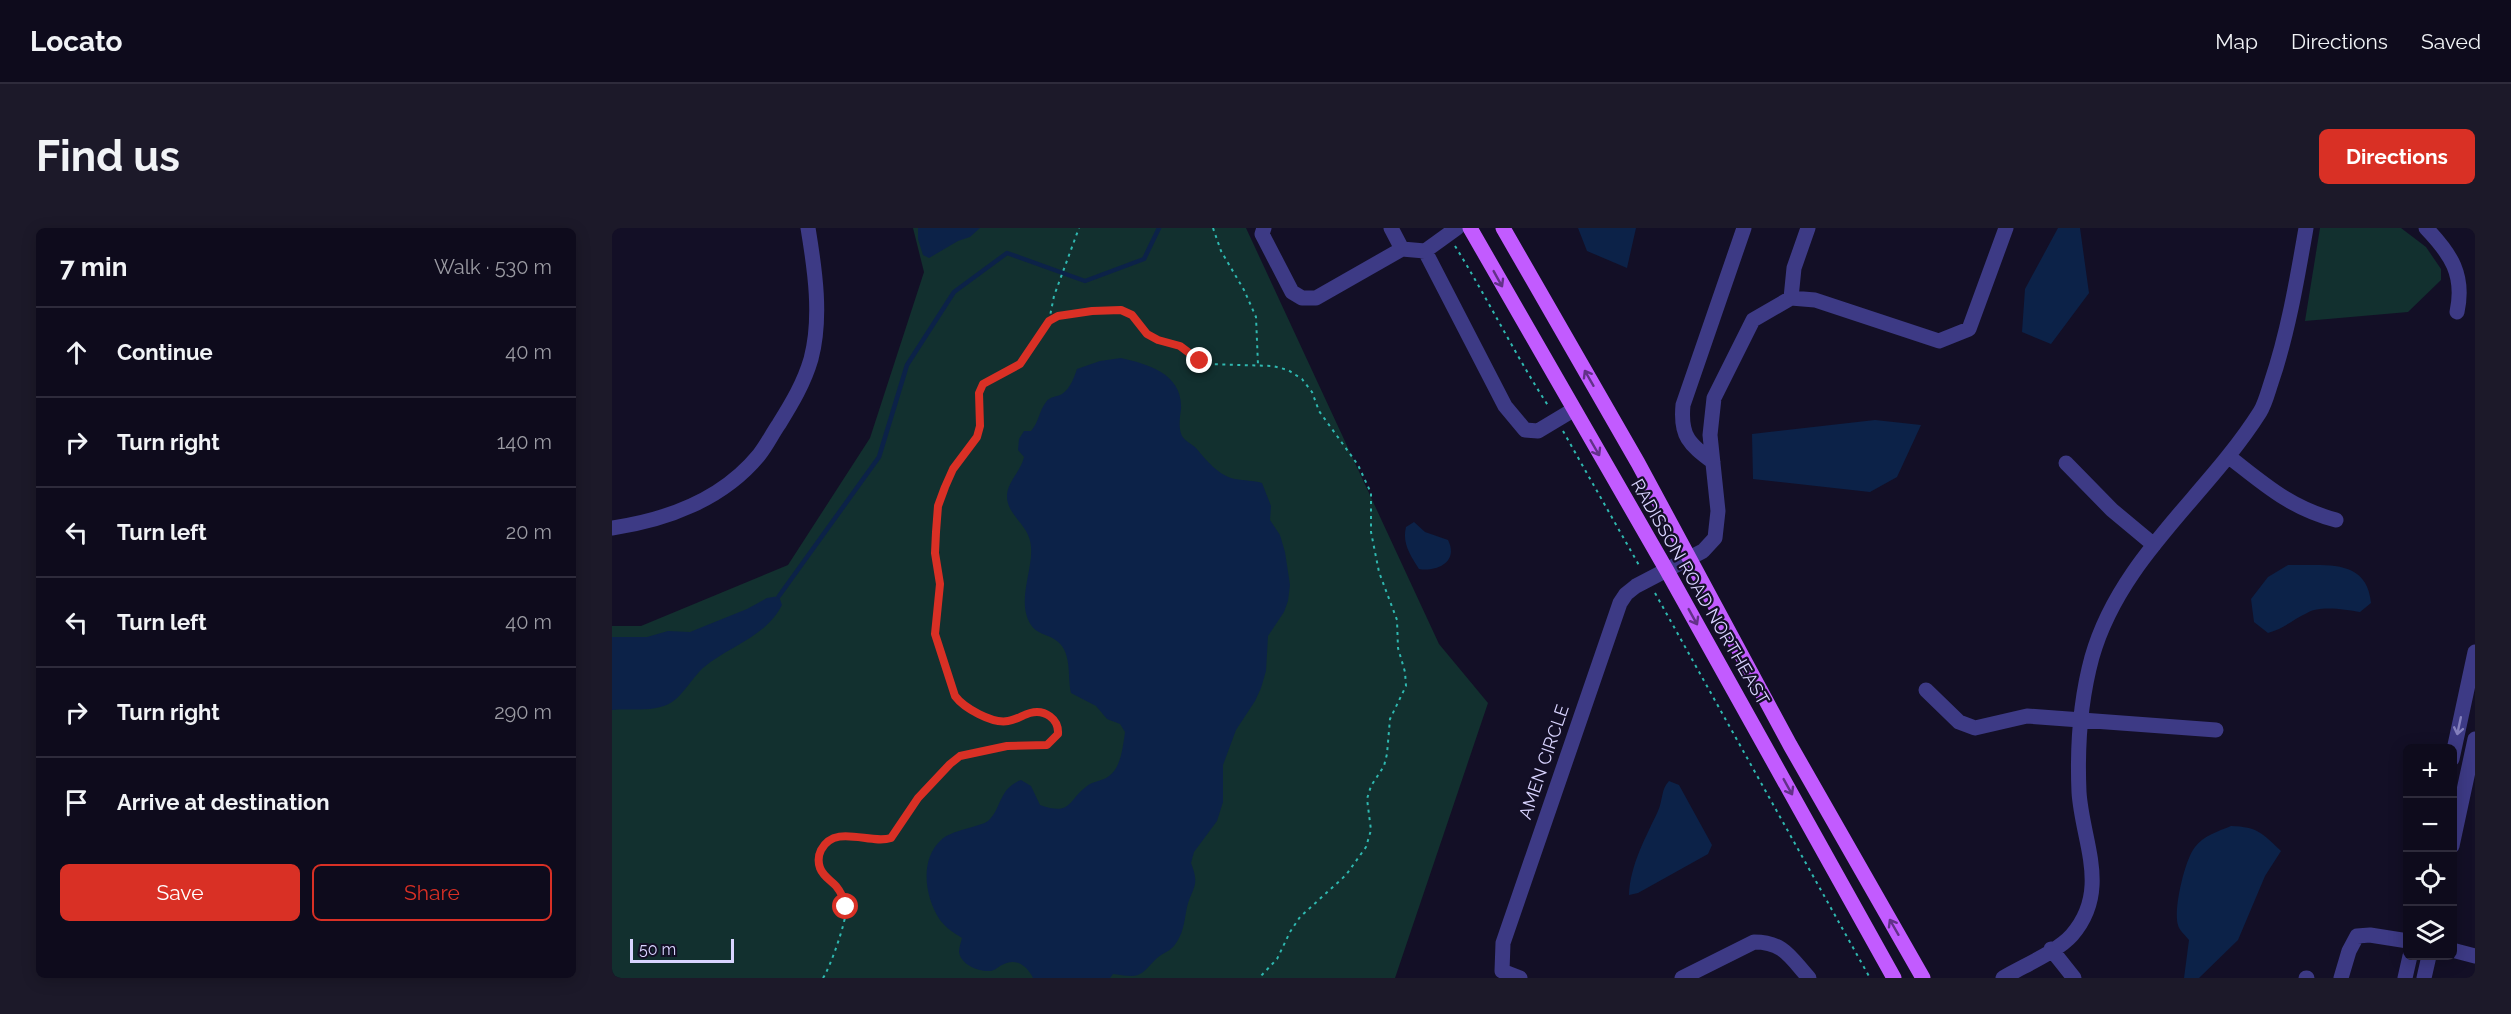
<!DOCTYPE html>
<meta charset="utf-8">
<style>
:root{--surface:#0e0b1c;--page:#1c1929;--text:#f1f3f6;--muted:#9b9ba3;--line:#2e2b3b;--accent:#d93025}
body{margin:0;font-family:Raleway,sans-serif;background:var(--page);color:var(--text)}
.controls{position:absolute;right:18px;bottom:18px;display:grid;overflow:hidden;border-radius:9px;box-shadow:0 3px 15px #0003}
.controls button{width:54px;height:54px;display:grid;place-items:center;padding:0;border:0;border-bottom:2px solid var(--line);background:var(--surface);color:var(--text);font:30px sans-serif}
.scale{position:absolute;left:18px;bottom:15px;width:104px;box-sizing:border-box;padding-left:6px;border:3px solid #d9d4ff;border-top:0;font-size:16px;line-height:21px;white-space:nowrap;color:#d9d4ff;-webkit-text-stroke:4px #130f26;paint-order:stroke}
.stop{position:absolute;width:18px;height:18px;margin:-14px;border:4px solid #d93025;border-radius:50%;background:#fff}
.stop.end{background:#d93025;border-color:#fff;box-shadow:0 2px 6px #0008}
.list{margin:0;padding:0;list-style:none}
h2{display:flex;justify-content:space-between;align-items:center;height:78px;margin:0;padding:0 24px;font-size:26px}
h2 small{font-size:20px;font-weight:400;color:var(--muted)}
.list li{display:grid;grid-template-columns:39px 1fr auto;gap:18px;align-items:center;box-sizing:border-box;height:90px;padding:0 24px;border-top:2px solid var(--line)}
.list b{display:block;font-size:22px;white-space:nowrap}
.list em{font-size:20px;font-style:normal;color:var(--muted)}
.actions{display:flex;gap:12px;padding:18px 24px}
.actions a{flex:1;padding:14px 0;border:2px solid var(--accent);border-radius:9px;text-align:center;font-size:21px;color:var(--accent)}
.actions .main{background:var(--accent);color:#fff}
.icon{flex:none;width:33px;height:33px;fill:none;stroke:currentColor;stroke-width:2;stroke-linecap:round;stroke-linejoin:round}
.map{position:relative;flex:none;width:1863px;height:750px;overflow:hidden;border-radius:9px}
header{display:flex;align-items:center;gap:36px;box-sizing:border-box;height:84px;padding:0 30px;background:var(--surface);border-bottom:2px solid var(--line)}
header strong{font-size:28px}
nav{display:flex;gap:33px;margin-inline-start:auto;font-size:21px}
.intro{display:flex;align-items:center;justify-content:space-between;box-sizing:border-box;height:144px;padding:0 36px}
h1{margin:0;font-size:42px}
.button{padding:15px 27px;border-radius:9px;background:var(--accent);color:#fff;font-size:21px;font-weight:700}
main{display:flex;gap:36px;padding:0 36px}
aside{flex:1;background:var(--surface);border-radius:9px;box-shadow:0 3px 15px #0003}
.map>svg:first-child{display:block}
</style>
<header>
<strong>Locato</strong>
<nav><a>Map</a><a>Directions</a><a>Saved</a></nav>
</header>
<div class="intro"><h1>Find us</h1><a class="button">Directions</a></div>
<main>
<aside>
<h2>7 min<small>Walk · 530 m</small></h2>
<ul class="list">
<li><svg class="icon" aria-label="ahead" viewBox="0 0 24 24"><path d="M12 20V5M6 11l6-6 6 6"/></svg><div><b>Continue</b></div><em>40 m</em></li>
<li><svg class="icon" aria-label="right" viewBox="0 0 24 24"><path d="M7 20v-9h11M14 6l5 5-5 5"/></svg><div><b>Turn right</b></div><em>140 m</em></li>
<li><svg class="icon" aria-label="left" viewBox="0 0 24 24"><path d="M17 20v-9H6M10 6l-5 5 5 5"/></svg><div><b>Turn left</b></div><em>20 m</em></li>
<li><svg class="icon" aria-label="left" viewBox="0 0 24 24"><path d="M17 20v-9H6M10 6l-5 5 5 5"/></svg><div><b>Turn left</b></div><em>40 m</em></li>
<li><svg class="icon" aria-label="right" viewBox="0 0 24 24"><path d="M7 20v-9h11M14 6l5 5-5 5"/></svg><div><b>Turn right</b></div><em>290 m</em></li>
<li><svg class="icon" aria-label="arrive" viewBox="0 0 24 24"><path d="M6 21V4h12l-3 4 3 4H6"/></svg><div><b>Arrive at destination</b></div></li>
</ul>
<div class="actions"><a class="main">Save</a><a>Share</a></div>
</aside>
<div class="map">
<svg width="1863" height="750" viewBox="0 0 1863 750">
<rect width="100%" height="100%" fill="#130f26"/>
<path fill="#12302f" d="M301 0H634L827 416 876 475 783 750H0V398H29L176 337 258 210 312 44Z
M1708 0H1789L1814 19 1829 41V52L1796 84 1693 93Z"/>
<path fill="#0c2248" d="M306 0H368L358 9 346 13 317 30 311 27 306 11Z
M966 0H1024L1015 40 975 23Z
M1446 0H1468L1477 65 1439 116 1410 104 1413 61Z
M509 130C536 136 571 146 569 181 568 189 566 200 570 208 573 213 580 216 584 220 594 232 607 248 623 251 633 253 641 252 650 255L659 278 658 292 668 307 673 324 678 357 676 373 672 384 656 408 654 443 649 460 643 473 624 502 611 537V574L605 593 582 624 579 635C588 658 581 658 575 679 572 694 572 705 562 718 557 724 548 726 543 732 527 749 528 750 501 746L498 750H421C415 738 404 729 390 737 386 739 382 743 378 743 367 744 349 737 347 724 347 720 349 714 350 710 342 705 334 700 328 692 313 670 307 632 329 612 339 602 368 599 376 593 390 581 386 561 409 552L419 558 428 577C460 588 455 573 475 558 481 553 491 553 497 548 509 540 511 518 513 504L508 496 495 491 484 478 459 465C455 447 461 422 442 411 434 406 425 406 419 397 404 374 421 343 419 319 418 296 394 288 395 267 396 253 409 243 412 229L406 222 407 211 412 203H419C427 194 427 183 434 174 438 168 445 169 450 166 459 160 462 149 465 141L488 133Z
M1263 192 1309 197 1285 249 1258 264 1141 251 1140 206Z
M802 294 813 304 836 312C847 334 825 344 807 341 798 327 790 315 794 299Z
M1676 337C1712 338 1755 329 1759 375L1748 384C1733 382 1709 377 1695 385 1680 392 1673 400 1656 405L1642 394 1639 371 1656 349Z
M167 368 170 377C154 409 117 418 91 440 80 450 72 466 60 474 44 485 18 480 0 482V409H35L56 403 78 404 135 381 155 370Z
M1057 553 1067 557 1100 617 1096 626 1026 665 1017 667C1018 637 1034 609 1046 583 1051 572 1049 561 1057 553Z
M1619 598C1646 599 1650 605 1669 623L1653 648 1626 712 1587 750H1572L1577 712C1574 708 1567 702 1566 697 1561 682 1573 631 1583 619 1591 608 1607 603 1619 598Z"/>
<g fill="none" stroke-linecap="round" stroke-linejoin="round">
<path stroke="#0c2248" stroke-width="4.5" d="M167 368 267 229 295 137 342 64 395 25 473 53 532 31 547 0"/>
<path stroke="#2fb8b0" stroke-width="2" stroke-dasharray="3 4.5" stroke-linecap="butt" d="M601 0 609 23 632 62 644 89 646 137
M843 18C876 71 903 127 937 179
M437 93 442 68 467 0
M951 203 1028 339
M1043 365 1258 750
M211 750C218 740 235 692 234 680 233 659 181 630 220 611 239 602 260 616 280 610L306 570 338 536 348 528 395 518 424 519 435 517 446 506 447 498C434 476 413 488 394 494 376 490 355 483 343 468L323 406 328 355 323 325 326 277 341 241 365 209 368 198 367 165 371 156 408 136 437 93 446 88 480 83 509 82 520 87 535 106 546 112 568 118 596 136 661 138 676 142 690 151 700 164 707 183 746 237 759 265V304L767 344 785 392 786 420 793 444 794 458 778 491 775 526 772 538 759 558 755 571 759 602 754 619 734 647 688 689 678 704 665 731 647 750"/>
<path stroke="#3d3a85" stroke-width="15" d="M652 0 650 6 680 64 690 70H704L790 21 813 23
M779 0 790 21
M845 0 813 23 893 178 913 202 926 203 961 182
M1814 0C1839 26 1853 47 1845 84
M1179 70 1182 40 1196 0
M1616 228C1652 256 1678 280 1724 292
M1101 234C1077 216 1068 208 1071 177L1132 0
M1454 235 1500 282 1542 317
M0 300C55 292 111 271 147 227 155 217 160 206 167 196 180 175 192 155 199 131 210 90 203 42 196 0
M1314 462 1347 494 1363 500 1415 488 1604 502
M1840 531 1863 424
M1840 618 1863 511
M1439 721 1462 750
M1840 722 1863 728
M908 750 890 743 891 715 1008 375 1014 366 1024 358 1091 323 1103 310 1106 283 1098 207 1102 170 1141 92 1179 70 1203 72 1327 113 1357 101 1394 0
M1070 750 1142 714C1172 714 1178 729 1197 750
M1391 750C1411 738 1445 724 1460 707 1499 662 1470 613 1467 564 1465 518 1468 473 1480 429 1508 330 1595 268 1648 184 1653 176 1656 164 1659 155 1676 105 1685 52 1694 0
M1694 750H1695
M1729 750 1737 723 1745 708 1758 707 1796 713
M1793 750 1798 728
M1812 750 1817 728"/>
<path stroke="#c25bff" stroke-width="15" d="M858 0 1054 341 1282 750
M891 0 1026 235 1178 517 1311 750"/>
</g>
<defs><path id="oneway-shaft" d="M-6 0H5M1.5-3L5.5 0L1.5 3" fill="none" stroke-width="1.6" stroke-linecap="round" stroke-linejoin="round" transform="scale(1.5)"/></defs>
<g stroke="#623188">
<use href="#oneway-shaft" transform="translate(886 51) rotate(61)"/>
<use href="#oneway-shaft" transform="translate(977 150) rotate(-120)"/>
<use href="#oneway-shaft" transform="translate(983 220) rotate(60)"/>
<use href="#oneway-shaft" transform="translate(1081 389) rotate(61)"/>
<use href="#oneway-shaft" transform="translate(1176 559) rotate(61)"/>
<use href="#oneway-shaft" transform="translate(1282 699) rotate(-120)"/>
</g>
<use stroke="#837fbc" href="#oneway-shaft" transform="translate(1847 498) rotate(102)"/>
<g fill="none" stroke-linecap="round" stroke-linejoin="round">
<path stroke="#d93025" stroke-width="8" d="M234 679C232 671 229 664 224 658 218 652 211 648 208 640 206 634 206 628 209 622 223 595 258 617 279 610L306 570 338 536 348 528 395 518 435 517 446 506C447 491 433 481 418 485 411 487 404 492 396 493 380 496 352 480 343 468L323 406 328 356 323 325 324 304 326 278 333 259 341 241 365 209 368 198 367 165 371 156 408 136 437 93 446 88 480 83 509 82 520 87 535 106 546 112 568 118 588 133"/>
</g>
<g text-anchor="middle" stroke-width="4.5" stroke-linejoin="round" paint-order="stroke">
<g font-size="18" fill="#d9d4ff" stroke="#130f26">
<text transform="translate(1088 364) rotate(60)" y="6">RADISSON ROAD NORTHEAST</text>
<text transform="translate(932 534) rotate(-71)" y="6">AMEN CIRCLE</text>
</g>
</g>
</svg>
<div class="controls">
<button>+</button>
<button>−</button>
<button><svg class="icon" aria-label="locate" viewBox="0 0 24 24"><circle cx="12" cy="12" r="6"/><path d="M12 2v4M12 18v4M2 12h4M18 12h4"/></svg></button>
<button><svg class="icon" aria-label="layers" viewBox="0 0 24 24"><path d="M12 4l9 5-9 5-9-5zM3 14l9 5 9-5"/></svg></button>
</div>
<div class="scale">50 m</div>
<div class="stop" style="left:234px;top:679px"></div>
<div class="stop end" style="left:588px;top:133px"></div>
</div>
</main>
